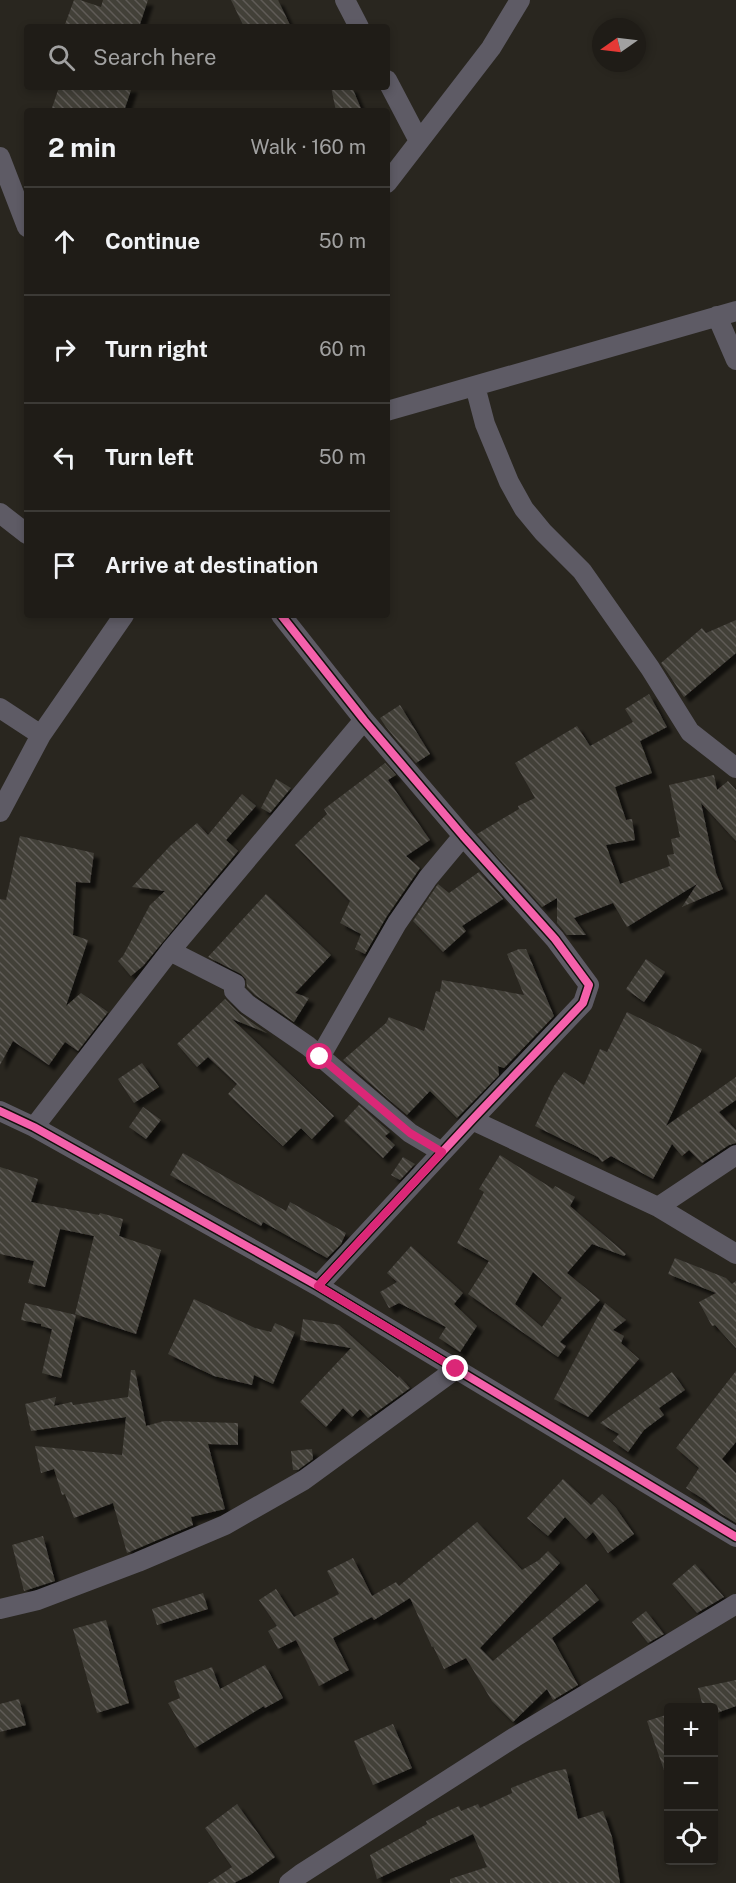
<!DOCTYPE html>
<meta charset="utf-8">
<style>
:root{--surface:#1f1c17;--page:#272520;--text:#f1f3f6;--muted:#a1a1a1;--line:#3c3a36}
body{margin:0;font-family:"Public Sans",sans-serif;background:var(--page);color:var(--text)}
.controls{position:absolute;right:18px;bottom:18px;display:grid;overflow:hidden;border-radius:6px;box-shadow:0 3px 9px #0003}
.controls button{width:54px;height:54px;display:grid;place-items:center;padding:0;border:0;border-bottom:2px solid var(--line);background:var(--surface);color:var(--text);font:30px sans-serif}
.compass{position:absolute;left:592px;top:18px;width:54px;height:54px;border-radius:50%;background:var(--surface);box-shadow:0 3px 9px #0003;rotate:256deg}
.stop{position:absolute;width:18px;height:18px;margin:-14px;border:4px solid #db2777;border-radius:50%;background:#fff}
.stop.end{background:#db2777;border-color:#fff;box-shadow:0 2px 6px #0008}
.list{margin:0;padding:0;list-style:none}
h2{display:flex;justify-content:space-between;align-items:center;height:78px;margin:0;padding:0 24px;font-size:26px}
h2 small{font-size:20px;font-weight:400;color:var(--muted)}
.list li{display:grid;grid-template-columns:39px 1fr auto;gap:18px;align-items:center;box-sizing:border-box;height:108px;padding:0 24px;border-top:2px solid var(--line)}
.list b{display:block;font-size:22px;white-space:nowrap}
.list em{font-size:20px;font-style:normal;color:var(--muted)}
.icon{flex:none;width:33px;height:33px;fill:none;stroke:currentColor;stroke-width:2;stroke-linecap:round;stroke-linejoin:round}
.map{position:relative;flex:none;width:736px;height:1883px;overflow:hidden}
.search{position:absolute;background:var(--surface);box-shadow:0 3px 9px #0003;left:24px;top:24px;width:366px;height:66px;display:flex;align-items:center;gap:15px;box-sizing:border-box;padding:0 21px;border-radius:6px;color:var(--muted);font-size:22px}
.panel{position:absolute;background:var(--surface);box-shadow:0 3px 9px #0003;left:24px;top:108px;width:366px;height:510px;border-radius:6px}
.map>svg:first-child{display:block}
</style>
<div class="map">
<svg width="736" height="1883" viewBox="0 0 736 1883">
<defs>
<pattern id="building-back-hatch" width="6" height="6" patternUnits="userSpaceOnUse" patternTransform="scale(1.5)"><rect width="6" height="6" fill="#423f39"/><path d="M-1 5l2 2M0 0l6 6M5-1l2 2" fill="none" stroke="#5e5b56"/></pattern>
<filter id="shadow"><feDropShadow dx="5.5" dy="5.5" stdDeviation="1.5" flood-color="#0009"/></filter>
</defs>
<rect width="100%" height="100%" fill="#29261f"/>
<path fill="url(#building-back-hatch)" fill-rule="evenodd" filter="url(#shadow)" d="M74 0H80L101 7 103 0H148L139 27H64Z
M231 0H278L291 27H244Z
M59 87H132L124 111H51Z
M331 87H352L362 111H336Z
M736 620V653L684 697 661 663 702 628 706 633Z
M649 694 667 727 640 741 652 773 615 787 626 820 632 819 635 840 606 845 620 884 670 866 667 855 674 854 671 839 680 837 669 785 714 775 717 790 728 781 736 790V841L701 803 716 873 723 889 682 907 697 884 627 927 613 903 574 918 586 935H567L557 923V898L542 907 477 834 519 809 518 806 535 798 515 763 577 726 590 746 633 722 625 709Z
M400 705 430 754 416 763 386 727 380 718Z
M385 763 396 775 388 780 430 840 406 856 420 868 387 916 365 954 355 949 361 934 340 923 350 901 295 845 327 814 324 809Z
M276 779 291 788 270 813 261 808Z
M242 794 256 806 226 840 238 851 143 966 131 976 118 961 123 956 150 905 165 891 132 887 170 846 197 823 208 835Z
M20 836 94 853 90 883 76 882 73 935 88 940 66 1006 81 993 108 1012 78 1051 65 1042 49 1065 13 1041 0 1065V899L6 900Z
M479 872 503 899 462 926 466 931 443 952 413 921 438 884 449 893Z
M266 894 331 955 295 993 309 998 294 1022 255 995 247 987 246 979 241 974 208 957Z
M519 949H526L554 1016 504 1068 498 1066 499 1075 457 1118 430 1091 407 1115 343 1060 386 1023 389 1017 424 1031 436 991 440 992 442 980 524 995 507 954Z
M646 959 665 972 644 1002 626 989Z
M225 999 240 1014 267 1033 232 1019 334 1116 312 1139 301 1128 283 1146 228 1094 237 1084 208 1057 197 1067 177 1044Z
M627 1012 702 1049 666 1126 736 1077V1100L719 1112 736 1130V1143L729 1145 702 1163 689 1150 682 1156 672 1144 653 1179 611 1156 602 1162 598 1157 535 1126 554 1086 564 1072 584 1085 600 1049 607 1052Z
M142 1063 159 1087 134 1103 118 1079Z
M359 1105 390 1132 385 1136 395 1145 383 1158 344 1121Z
M143 1107 161 1120 146 1139 129 1127Z
M183 1153 286 1211 290 1202 346 1233 341 1244 327 1258 263 1222 261 1226 170 1175Z
M500 1155 553 1189 555 1186 575 1197 570 1206 626 1254 624 1256 592 1244 567 1273 600 1300 560 1342 566 1346 558 1357 468 1294 489 1261 457 1243 484 1192 479 1189ZM533 1272 562 1298 542 1327 515 1304Z
M403 1157 415 1164 400 1180 391 1175Z
M0 1167 38 1179 31 1202 99 1215 100 1213 123 1219 119 1236 161 1250 136 1334 75 1314 94 1236 60 1229 45 1287 28 1283 34 1261 0 1254Z
M411 1246 463 1293 454 1304 477 1326 460 1352 439 1338 446 1327 399 1303 389 1308 380 1292 397 1282 387 1273Z
M675 1258 726 1278 732 1284 736 1281V1348L715 1325 712 1326 699 1302 716 1293 668 1274Z
M194 1299 255 1328 271 1332 275 1323 295 1332 273 1384 254 1375 252 1385 214 1376 168 1354Z
M25 1303 76 1315 61 1378 42 1373 52 1329 41 1326V1324L21 1320Z
M605 1303 626 1320 613 1330 624 1336 621 1343 639 1359 588 1417 554 1399Z
M303 1319 339 1325 398 1378 399 1376 410 1388 368 1418 360 1409 352 1417 343 1408 326 1427 300 1402 351 1348 300 1340Z
M131 1370H135L146 1426 164 1421 238 1423V1445L208 1444 225 1509 191 1517 193 1525 127 1553 113 1503 74 1518 65 1494 62 1495 54 1469 41 1473 35 1446 122 1455 126 1417 31 1431 25 1404 56 1397 54 1406 72 1402 73 1405 128 1397Z
M736 1371V1442L722 1459 736 1473V1523L720 1513 706 1501 686 1488 699 1468 676 1448Z
M672 1372 685 1390 659 1408 664 1415 644 1430 628 1452 613 1441 619 1434 600 1423Z
M312 1449 313 1459 298 1470H293L291 1451Z
M563 1479 591 1505 602 1494 616 1508 634 1534 608 1553 593 1532 586 1539 565 1517 548 1536 527 1518Z
M477 1522 522 1570 539 1560 548 1551 560 1563 480 1648 493 1661 586 1584 599 1600 552 1638 578 1685 553 1700 547 1689 513 1722 492 1701 466 1658 444 1669 433 1646 432 1647 410 1598 374 1620 372 1617 333 1638 349 1670 319 1686 296 1640 278 1649 268 1631 277 1626 259 1600 276 1589 294 1617 339 1594 327 1571 353 1558 372 1596 396 1582 399 1586Z
M43 1536 55 1581 24 1591 12 1545Z
M695 1564 724 1597 697 1613 672 1584Z
M203 1593 208 1609 157 1625 152 1609Z
M646 1611 664 1634 648 1643 632 1622Z
M106 1620 129 1703 97 1713 73 1629Z
M265 1665 283 1698 265 1708 264 1706 195 1748 168 1703 180 1698 174 1681 212 1667 220 1689Z
M736 1680V1706L714 1714V1707H703L698 1688Z
M19 1699 26 1725 0 1732V1704Z
M669 1714V1775L666 1776 647 1721Z
M393 1724 412 1768 373 1785 354 1741Z
M566 1769 578 1819 603 1811 612 1837 620 1883H450V1879L487 1867 473 1834 377 1879 370 1855 427 1824 426 1821 459 1806 461 1811 478 1804 480 1808 512 1793 511 1788 551 1772Z
M237 1804 275 1857 250 1875 234 1883H208L232 1867 205 1828Z"/>
<g fill="none" stroke-linecap="round" stroke-linejoin="round">
<path stroke="#5e5b65" stroke-width="20" d="M345 0 359 27
M387 80 419 141
M0 157 27 227
M387 183 491 48 520 0
M717 316 736 360
M475 386 485 424 509 482 524 509 543 532 582 571 650 668 690 732 736 768
M387 411 736 311
M0 513 27 534
M281 615 364 720 463 836 555 939 589 985 583 1003 472 1120 318 1286
M0 708 41 735
M0 812 41 735 124 615
M170 951 235 984 234 991 247 1004 308 1046 410 1133 442 1152
M320 1057 397 923 428 878 463 836
M0 1111 34 1127 318 1286 736 1537
M472 1120 658 1207 736 1254
M34 1127 170 951 364 720
M658 1207 736 1155
M0 1609 38 1600 138 1562 225 1525 304 1480 456 1369
M289 1883 301 1874 515 1737 736 1604"/>
<g stroke="#13100b" stroke-width="11">
<path id="cycleway" d="M281 615 364 720 463 836 555 939 589 985 583 1003 472 1120 318 1286
M0 1111 34 1127 318 1286 736 1537"/>
</g>
<use href="#cycleway" stroke="#f560ab" stroke-width="8"/>
</g>
<g fill="none" stroke-linecap="round" stroke-linejoin="round">
<path stroke="#db2777" stroke-width="8" d="M320 1057 410 1133 442 1152 318 1286 456 1369"/>
</g>
</svg>
<div class="controls">
<button>+</button>
<button>−</button>
<button><svg class="icon" aria-label="locate" viewBox="0 0 24 24"><circle cx="12" cy="12" r="6"/><path d="M12 2v4M12 18v4M2 12h4M18 12h4"/></svg></button>
</div>
<svg class="compass" viewBox="-18 -18 36 36"><path d="M0-13l5 13h-10z" fill="#e53935"/><path d="M0 13l5-13h-10z" fill="#a1a1a1"/></svg>
<div class="stop" style="left:320px;top:1057px"></div>
<div class="stop end" style="left:456px;top:1369px"></div>
<div class="search"><svg class="icon" aria-label="search" viewBox="0 0 24 24"><circle cx="10" cy="10" r="6"/><path d="M15 15l6 6"/></svg>Search here</div>
<section class="panel">
<h2>2 min<small>Walk · 160 m</small></h2>
<ul class="list">
<li><svg class="icon" aria-label="ahead" viewBox="0 0 24 24"><path d="M12 20V5M6 11l6-6 6 6"/></svg><div><b>Continue</b></div><em>50 m</em></li>
<li><svg class="icon" aria-label="right" viewBox="0 0 24 24"><path d="M7 20v-9h11M14 6l5 5-5 5"/></svg><div><b>Turn right</b></div><em>60 m</em></li>
<li><svg class="icon" aria-label="left" viewBox="0 0 24 24"><path d="M17 20v-9H6M10 6l-5 5 5 5"/></svg><div><b>Turn left</b></div><em>50 m</em></li>
<li><svg class="icon" aria-label="arrive" viewBox="0 0 24 24"><path d="M6 21V4h12l-3 4 3 4H6"/></svg><div><b>Arrive at destination</b></div></li>
</ul>
</section>
</div>
